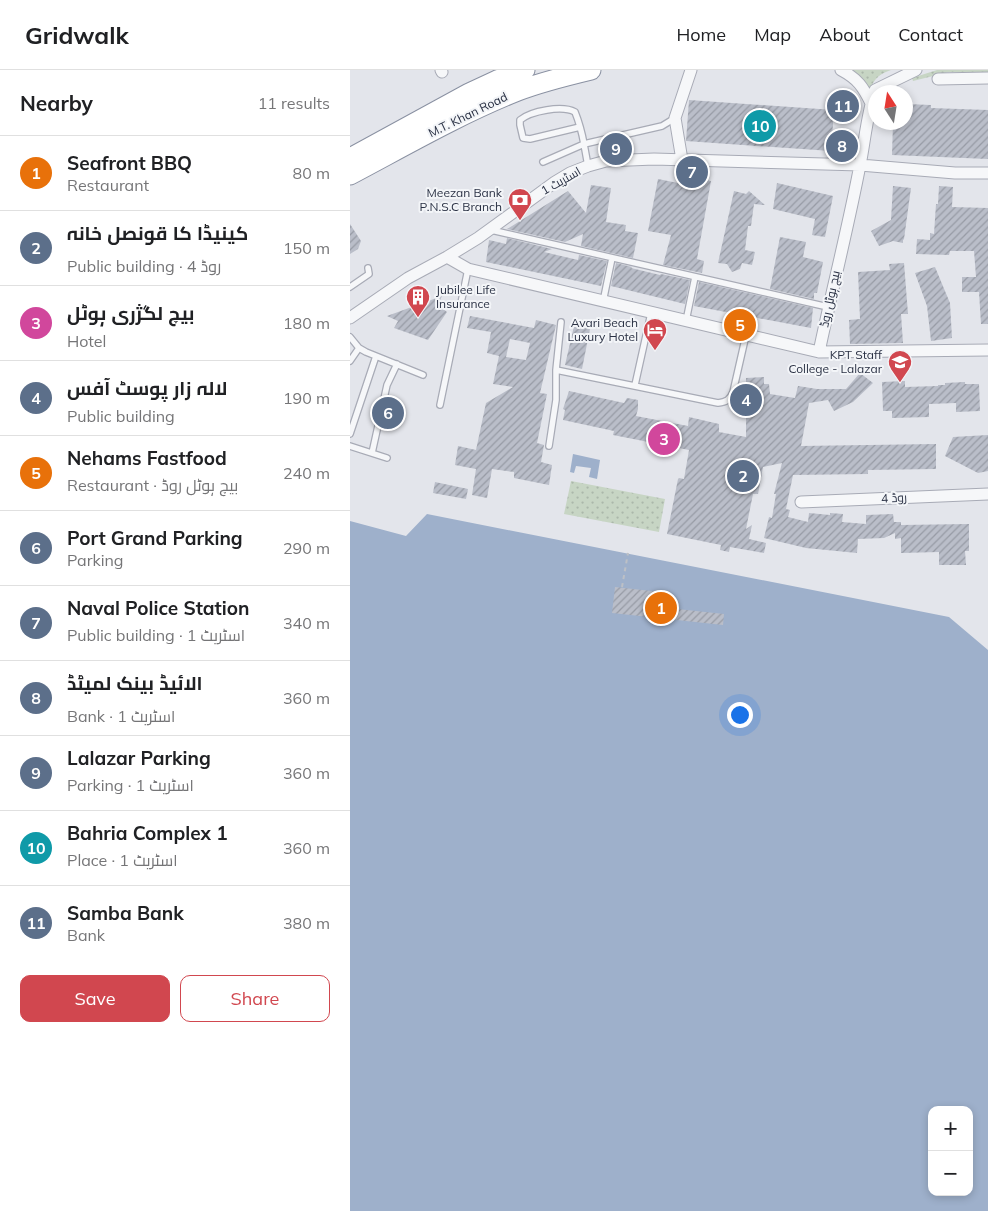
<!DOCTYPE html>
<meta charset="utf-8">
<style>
:root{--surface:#fff;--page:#f2f2f2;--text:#202124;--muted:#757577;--line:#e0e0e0;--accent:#d1474f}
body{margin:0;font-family:Mulish,Cairo,sans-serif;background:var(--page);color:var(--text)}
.controls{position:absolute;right:15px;bottom:15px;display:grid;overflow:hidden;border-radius:10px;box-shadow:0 2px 8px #0003}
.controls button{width:45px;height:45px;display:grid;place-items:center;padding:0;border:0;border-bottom:1px solid var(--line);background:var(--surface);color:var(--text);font:25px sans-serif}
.compass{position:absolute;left:518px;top:15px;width:45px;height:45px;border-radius:50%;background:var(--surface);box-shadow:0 2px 8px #0003;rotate:348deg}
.you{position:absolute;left:389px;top:644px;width:18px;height:18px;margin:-12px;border:4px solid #fff;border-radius:50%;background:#1a73e8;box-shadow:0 0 0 8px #1a73e833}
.badge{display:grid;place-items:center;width:32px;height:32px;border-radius:50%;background:var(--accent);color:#fff;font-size:16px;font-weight:700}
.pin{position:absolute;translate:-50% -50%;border:2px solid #fff;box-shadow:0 1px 5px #0006}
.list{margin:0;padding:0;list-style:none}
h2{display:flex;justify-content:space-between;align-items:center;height:65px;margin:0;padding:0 20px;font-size:21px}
h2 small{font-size:16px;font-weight:400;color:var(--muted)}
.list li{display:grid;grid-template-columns:32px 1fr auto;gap:15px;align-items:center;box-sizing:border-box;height:75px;padding:0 20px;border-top:1px solid var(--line)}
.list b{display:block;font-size:19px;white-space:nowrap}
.list p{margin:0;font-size:16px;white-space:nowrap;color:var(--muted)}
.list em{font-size:16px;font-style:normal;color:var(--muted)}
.actions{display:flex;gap:10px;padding:15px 20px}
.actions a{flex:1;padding:11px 0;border:1px solid var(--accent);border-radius:10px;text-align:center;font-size:18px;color:var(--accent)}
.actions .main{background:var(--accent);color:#fff}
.map{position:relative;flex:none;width:638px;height:1141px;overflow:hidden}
header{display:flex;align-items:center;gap:30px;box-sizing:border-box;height:70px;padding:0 25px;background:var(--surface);border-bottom:1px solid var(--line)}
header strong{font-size:24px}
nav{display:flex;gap:28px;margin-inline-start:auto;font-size:18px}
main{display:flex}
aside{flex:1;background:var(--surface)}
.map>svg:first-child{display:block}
</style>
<header>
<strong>Gridwalk</strong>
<nav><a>Home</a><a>Map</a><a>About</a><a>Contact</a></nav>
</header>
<main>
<aside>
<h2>Nearby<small>11 results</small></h2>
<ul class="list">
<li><span class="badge" style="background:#e8710a">1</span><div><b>Seafront BBQ</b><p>Restaurant</p></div><em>80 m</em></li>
<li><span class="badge" style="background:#5c6f8a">2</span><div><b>کینیڈا کا قونصل خانہ</b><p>Public building · روڈ 4</p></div><em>150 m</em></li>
<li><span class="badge" style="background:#d1479c">3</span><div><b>بیچ لگژری ہوٹل</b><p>Hotel</p></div><em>180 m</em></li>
<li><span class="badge" style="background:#5c6f8a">4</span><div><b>لالہ زار پوسٹ آفس</b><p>Public building</p></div><em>190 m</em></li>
<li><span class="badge" style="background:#e8710a">5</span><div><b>Nehams Fastfood</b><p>Restaurant · بیچ ہوٹل روڈ</p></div><em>240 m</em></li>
<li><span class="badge" style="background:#5c6f8a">6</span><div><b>Port Grand Parking</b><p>Parking</p></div><em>290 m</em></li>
<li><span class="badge" style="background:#5c6f8a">7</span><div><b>Naval Police Station</b><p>Public building · اسٹریٹ 1</p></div><em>340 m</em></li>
<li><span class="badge" style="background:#5c6f8a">8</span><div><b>الائیڈ بینک لمیٹڈ</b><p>Bank · اسٹریٹ 1</p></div><em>360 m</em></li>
<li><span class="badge" style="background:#5c6f8a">9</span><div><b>Lalazar Parking</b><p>Parking · اسٹریٹ 1</p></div><em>360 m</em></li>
<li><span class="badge" style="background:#0f9aa8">10</span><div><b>Bahria Complex 1</b><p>Place · اسٹریٹ 1</p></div><em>360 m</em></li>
<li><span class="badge" style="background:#5c6f8a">11</span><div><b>Samba Bank</b><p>Bank</p></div><em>380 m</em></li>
</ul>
<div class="actions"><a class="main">Save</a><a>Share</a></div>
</aside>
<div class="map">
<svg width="638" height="1141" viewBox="0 0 638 1141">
<defs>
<pattern id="grass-dots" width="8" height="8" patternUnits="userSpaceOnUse" patternTransform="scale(1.25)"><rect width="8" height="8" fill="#c7d5c4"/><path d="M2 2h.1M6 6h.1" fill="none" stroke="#abb7aa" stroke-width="1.8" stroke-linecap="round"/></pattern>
<pattern id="building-hatch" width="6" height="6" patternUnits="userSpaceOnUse" patternTransform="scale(1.25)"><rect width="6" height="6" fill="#babec9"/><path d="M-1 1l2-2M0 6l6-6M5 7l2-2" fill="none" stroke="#979ba5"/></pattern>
</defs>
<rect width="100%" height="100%" fill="#e3e5eb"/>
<path fill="url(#grass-dots)" d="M502 0H541C526 5 524 11 517 24L506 3Z
M587 0H638V2H599L563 11 562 8Z
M221 411 315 429 309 462 214 444Z"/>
<path fill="#9eb0cb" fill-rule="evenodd" d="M223 384 250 390 247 409 239 407 241 398 226 396 224 403 220 402Z
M77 444 599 547 638 580V1141H0V451L56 466ZM582 1040H619V1122H582Z"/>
<path fill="url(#building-hatch)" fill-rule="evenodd" d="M339 30 484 40 481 81 336 71Z
M556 34 581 35V38L638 40V89L542 85 543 52H556Z
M335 106 361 111 347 189 354 191 352 203 313 195 321 165 298 161 308 109 333 114Z
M427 113 483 126 475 167 462 165 465 149 423 139Z
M241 115 261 118 256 152 276 155 275 161 288 163 283 188 231 176 233 164 215 172 157 159 218 121 236 143Z
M543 116 561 118 554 169 553 170V173L543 171 529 176 521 161 541 150Z
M589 116 603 117 602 137 638 138V254H631L629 222H612V207H626L624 181H600L599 185 566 184 567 169 580 170V163L584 164 586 134H588Z
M384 121 396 124 399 121 415 135 404 134 401 156H398L395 180 405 182 402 195 392 193 390 199 382 202 377 194 368 193Z
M0 154 11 171 8 179 0 184Z
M430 167 456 172 453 187 473 192 467 223H464V229L420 219Z
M157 168 202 179 194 182 228 190 229 185 257 191 251 216 136 192 139 170 156 174Z
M266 193 282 197 281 198 310 205 311 204 340 210 335 234 261 216Z
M554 193 558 244H551L553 273 500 274 499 250 510 249 508 202 540 200 539 194Z
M585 197 600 233 602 268 581 271 577 236 565 203Z
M349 212 463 238 461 258 344 236Z
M92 226 88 235 97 242 78 270 44 258 48 251 37 246Z
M120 246 184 258 186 250 206 255 190 323 197 324 187 373 194 375 191 392 202 395 199 415 164 408V402L142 399 137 428 122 425 126 399 105 395 108 376 126 380 136 333 163 317 143 314 149 286 137 283 141 262 117 258ZM160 269 180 273 176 290 156 287Z
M224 256 240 259 232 299 215 295Z
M510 303 523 313 503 332 484 341 478 330 459 333 451 376 586 374V399L518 400V404L443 405 436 439 440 440 438 447 458 452 459 443 480 445V443L493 444 492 452 516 454V445L543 444 544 452H551V455L619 454V481H615L616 495H589V482L551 483V468L545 469V463L534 468 508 469 507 483 456 478 414 468 419 447 422 448 426 424H424L432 393 413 397 408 424H403L396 459 402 455 399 469 416 473 414 483 380 477 379 482 370 480 371 475 317 464 328 409 329 408 334 409 339 380 263 365 264 361 213 350 215 340 213 339 219 321 274 333 277 328 288 330V339L286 346 338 356 339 347 369 354V362L396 367V308L414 307V314H419L420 324 445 328 448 316 467 319H496Z
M555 311V317L588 316V315H595V313L615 312V314H629L630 341 606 342V333L579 334V347L542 348V341H533L532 312Z
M638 365V401L628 403 595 386 603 367Z
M85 412 118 419 116 429 83 423Z
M265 517 320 523 318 538 374 544 373 555 262 543Z"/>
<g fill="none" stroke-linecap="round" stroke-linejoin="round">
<g stroke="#a8abb6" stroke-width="8">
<path id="service" d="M230 57 180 69 173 68 170 55V50C181 41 212 35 225 42 229 52 232 63 234 74L312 56 325 48
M193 92 234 74 238 96
M141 160 478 237
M0 217 19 204 18 198
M253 232 262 188
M336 251 345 207
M0 267 9 278 16 282 73 305
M0 291 9 278
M206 300 211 252
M285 315 301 243
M90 335 118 199
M0 364 26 286
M0 376 37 388
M199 376 206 330V300L368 333C376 332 380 330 383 322L396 265
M22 383 37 315 47 294"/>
</g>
<g stroke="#a8abb6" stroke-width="13">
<path id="minor" d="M91 0 92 2
M491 0C508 9 513 17 521 33
M588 9 638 8
M332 90 325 48 341 0
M97 187 118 199 469 282 638 280
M0 248 58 208 97 187 128 168 205 112 220 103 238 96 256 91 304 89 510 95 605 103H638
M469 282C482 220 498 158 510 95 515 70 517 44 525 20L566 0
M451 432 638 424"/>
</g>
<g stroke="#8a91a2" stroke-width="21">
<path id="trunk" d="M0 88 119 23 147 10 175 0
M0 105C55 76 110 44 168 21 191 12 216 6 241 0"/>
</g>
<path stroke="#bdc0c6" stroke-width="2" stroke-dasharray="4 4" stroke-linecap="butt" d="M272 517 278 483"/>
<use href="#service" stroke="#f6f7f9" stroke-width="5.5"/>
<use href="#minor" stroke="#f6f7f9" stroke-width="11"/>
<use href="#trunk" stroke="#fff" stroke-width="19"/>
</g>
<defs>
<g id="bank-pin" transform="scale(1.25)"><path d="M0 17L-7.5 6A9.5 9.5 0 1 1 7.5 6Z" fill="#d1474f" stroke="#f3f5f8"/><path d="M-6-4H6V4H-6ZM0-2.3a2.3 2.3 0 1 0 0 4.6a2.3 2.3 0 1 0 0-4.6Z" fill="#fff"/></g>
<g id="building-pin" transform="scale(1.25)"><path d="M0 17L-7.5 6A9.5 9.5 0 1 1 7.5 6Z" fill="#d1474f" stroke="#f3f5f8"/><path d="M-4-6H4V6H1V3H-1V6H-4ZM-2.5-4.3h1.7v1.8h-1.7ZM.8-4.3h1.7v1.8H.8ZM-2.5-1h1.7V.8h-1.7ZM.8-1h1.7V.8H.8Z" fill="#fff"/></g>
<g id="hotel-pin" transform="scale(1.25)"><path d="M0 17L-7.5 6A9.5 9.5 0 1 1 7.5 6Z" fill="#d1474f" stroke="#f3f5f8"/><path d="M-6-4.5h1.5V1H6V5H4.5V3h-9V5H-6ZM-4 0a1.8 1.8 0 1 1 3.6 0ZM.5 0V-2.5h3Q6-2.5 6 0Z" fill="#fff"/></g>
<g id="university-pin" transform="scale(1.25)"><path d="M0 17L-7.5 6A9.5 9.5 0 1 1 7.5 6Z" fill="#d1474f" stroke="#f3f5f8"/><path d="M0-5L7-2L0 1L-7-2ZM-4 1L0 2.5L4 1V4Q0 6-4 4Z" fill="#fff"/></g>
</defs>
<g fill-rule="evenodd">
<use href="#bank-pin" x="170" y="130"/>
<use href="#building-pin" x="68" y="227"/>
<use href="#hotel-pin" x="305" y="260"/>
<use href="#university-pin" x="550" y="292"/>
</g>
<g text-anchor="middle" stroke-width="4" stroke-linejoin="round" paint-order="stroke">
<g font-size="12" fill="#2a3144" stroke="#f3f5f8">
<text transform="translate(118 45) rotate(-26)" y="4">M.T. Khan Road</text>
<text transform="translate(211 111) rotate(-30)" y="4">اسٹریٹ 1</text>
<text transform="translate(480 229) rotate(-78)" y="4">بیچ ہوٹل روڈ</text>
<text transform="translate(544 428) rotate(-3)" y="4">روڈ 4</text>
</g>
<g font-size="12" fill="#2a3144" stroke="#f3f5f8" text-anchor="end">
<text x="152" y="127">Meezan Bank<tspan x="152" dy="14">P.N.S.C Branch</tspan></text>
<text x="86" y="224" text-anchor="start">Jubilee Life<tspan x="86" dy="14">Insurance</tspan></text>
<text x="288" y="257">Avari Beach<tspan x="288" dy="14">Luxury Hotel</tspan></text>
<text x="532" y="289">KPT Staff<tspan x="532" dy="14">College - Lalazar</tspan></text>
</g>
</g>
</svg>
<div class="controls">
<button>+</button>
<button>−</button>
</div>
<svg class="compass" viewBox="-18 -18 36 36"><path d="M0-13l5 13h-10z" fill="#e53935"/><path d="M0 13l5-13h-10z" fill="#757577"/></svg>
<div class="you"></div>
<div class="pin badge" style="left:311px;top:538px;background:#e8710a">1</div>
<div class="pin badge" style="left:393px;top:406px;background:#5c6f8a">2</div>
<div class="pin badge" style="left:314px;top:369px;background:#d1479c">3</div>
<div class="pin badge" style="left:396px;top:330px;background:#5c6f8a">4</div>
<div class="pin badge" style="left:390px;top:255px;background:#e8710a">5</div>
<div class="pin badge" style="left:38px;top:343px;background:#5c6f8a">6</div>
<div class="pin badge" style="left:342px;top:102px;background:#5c6f8a">7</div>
<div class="pin badge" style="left:492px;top:76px;background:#5c6f8a">8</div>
<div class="pin badge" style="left:266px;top:79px;background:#5c6f8a">9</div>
<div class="pin badge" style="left:410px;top:56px;background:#0f9aa8">10</div>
<div class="pin badge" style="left:493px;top:36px;background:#5c6f8a">11</div>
</div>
</main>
